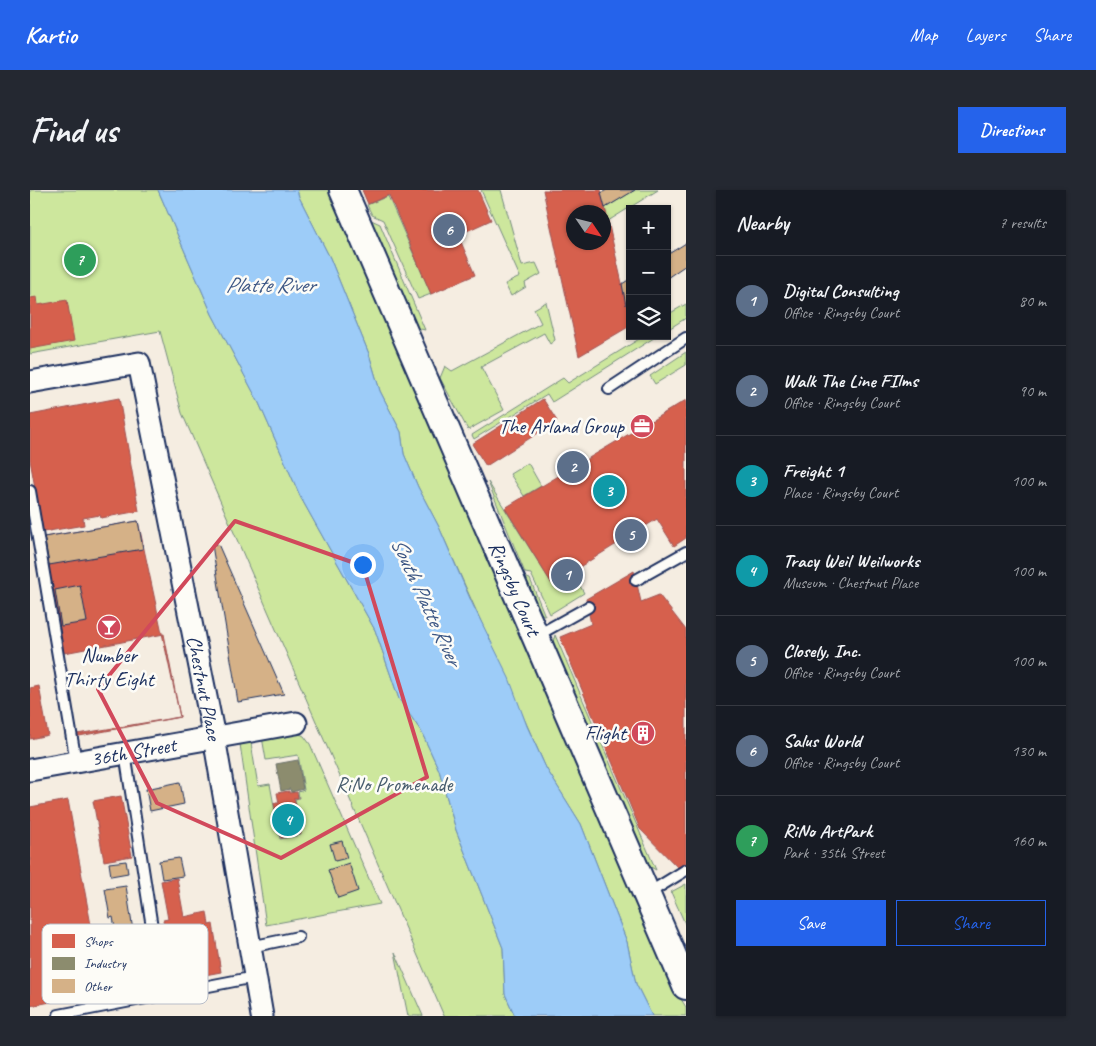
<!DOCTYPE html>
<meta charset="utf-8">
<style>
:root{--surface:#171b24;--page:#242831;--text:#f1f3f6;--muted:#9ea1a6;--line:#363941;--accent:#2563eb}
body{margin:0;font-family:Caveat,sans-serif;background:var(--page);color:var(--text)}
.controls{position:absolute;right:15px;top:15px;display:grid;overflow:hidden;border-radius:0px;box-shadow:0 1px 4px #0004}
.controls button{width:45px;height:45px;display:grid;place-items:center;padding:0;border:0;border-bottom:1px solid var(--line);background:var(--surface);color:var(--text);font:25px sans-serif}
.compass{position:absolute;left:536px;top:15px;width:45px;height:45px;border-radius:50%;background:var(--surface);box-shadow:0 1px 4px #0004;rotate:125deg}
.you{position:absolute;left:332px;top:374px;width:18px;height:18px;margin:-12px;border:4px solid #fff;border-radius:50%;background:#1a73e8;box-shadow:0 0 0 8px #1a73e833}
.badge{display:grid;place-items:center;width:32px;height:32px;border-radius:50%;background:var(--accent);color:#fff;font-size:16px;font-weight:700}
.pin{position:absolute;translate:-50% -50%;border:2px solid #fff;box-shadow:0 1px 5px #0006}
.list{margin:0;padding:0;list-style:none}
h2{display:flex;justify-content:space-between;align-items:center;height:65px;margin:0;padding:0 20px;font-size:21px}
h2 small{font-size:16px;font-weight:400;color:var(--muted)}
.list li{display:grid;grid-template-columns:32px 1fr auto;gap:15px;align-items:center;box-sizing:border-box;height:90px;padding:0 20px;border-top:1px solid var(--line)}
.list b{display:block;font-size:19px;white-space:nowrap}
.list p{margin:0;font-size:16px;white-space:nowrap;color:var(--muted)}
.list em{font-size:16px;font-style:normal;color:var(--muted)}
.actions{display:flex;gap:10px;padding:15px 20px}
.actions a{flex:1;padding:11px 0;border:1px solid var(--accent);border-radius:0px;text-align:center;font-size:18px;color:var(--accent)}
.actions .main{background:var(--accent);color:#fff}
.icon{flex:none;width:28px;height:28px;fill:none;stroke:currentColor;stroke-width:2;stroke-linecap:round;stroke-linejoin:round}
.map{position:relative;flex:none;width:656px;height:826px;overflow:hidden;border-radius:0px}
header{display:flex;align-items:center;gap:30px;box-sizing:border-box;height:70px;padding:0 25px;background:var(--accent);color:#fff}
header strong{font-size:24px}
nav{display:flex;gap:28px;margin-inline-start:auto;font-size:18px}
.intro{display:flex;align-items:center;justify-content:space-between;box-sizing:border-box;height:120px;padding:0 30px}
h1{margin:0;font-size:35px}
.button{padding:12px 22px;border-radius:0px;background:var(--accent);color:#fff;font-size:18px;font-weight:700}
main{display:flex;gap:30px;padding:0 30px}
aside{flex:1;background:var(--surface);border-radius:0px;box-shadow:0 1px 4px #0004}
.map>svg:first-child{display:block}
</style>
<header>
<strong>Kartio</strong>
<nav><a>Map</a><a>Layers</a><a>Share</a></nav>
</header>
<div class="intro"><h1>Find us</h1><a class="button">Directions</a></div>
<main>
<div class="map">
<svg width="656" height="826" viewBox="0 0 656 826">
<rect width="100%" height="100%" fill="#f5ede1"/>
<filter id="ink" filterUnits="userSpaceOnUse"><feTurbulence type="fractalNoise" baseFrequency=".02" numOctaves="2"/><feDisplacementMap in="SourceGraphic" scale="10" xChannelSelector="R" yChannelSelector="G"/><feConvolveMatrix kernelMatrix="1 2 1 2 8 2 1 2 1" color-interpolation-filters="sRGB"/></filter>
<g filter="url(#ink)">
<path fill="#cde79d" stroke="#748b7e" d="M0 0H128L182 124 229 213 271 308 345 440 369 509 391 541 409 580 426 640 473 758 475 804 485 826H414L152 223 130 141 0 164Z
M267 0H304L649 806 656 817V826H622L606 794 597 752 551 634 516 578 409 337 388 297 374 264 371 242 350 201 339 164 300 68 269 7Z
M451 0H471L492 76 506 73 511 84 495 93 496 97 481 106 475 94 490 87Z
M605 0H628L578 31 575 18Z
M358 6 401 104 388 109 353 30 342 25 337 15Z
M339 29 350 34 395 140 386 138Z
M516 112 525 150 520 154 514 143 451 177 474 220 438 240 410 188 415 176 422 181 511 133 504 119Z
M656 114V128L637 140V125Z
M614 146H627L522 212 517 204 444 249 442 245 533 188 538 193Z
M656 162V175L625 194 620 186Z
M498 273 511 296 494 306 480 284Z
M458 292 522 394 542 382 554 403 520 424 501 384 495 383Z
M492 386 500 389 515 426 506 420Z
M525 445 626 680 617 675 522 456Z
M264 541 274 546 280 554 350 714 236 735 210 554 221 553 228 596 240 594 250 649 271 645 265 609 269 608 268 602 274 600 268 565 236 570 232 547Z
M656 694V736L641 702Z
M365 762 393 826H378Z"/>
<path fill="#9dccf8" stroke="#698dba" d="M128 0H267L269 7 300 68 339 164 350 201 371 242 374 264 388 297 409 337 442 413 479 488 497 536 516 578 551 634 597 752 606 794 622 826H485L475 804 473 758 426 640 409 580 391 541 369 509 345 440 271 308 229 213 182 124Z"/>
<path fill="#d6604d" stroke="#9e5152" fill-rule="evenodd" d="M332 0H448L461 30 428 45 445 85 401 104 359 5 338 14Z
M513 0H571L600 129V136L549 166ZM544 22H574V52H544Z
M7 107 8 115 37 110 44 151 0 159V108Z
M89 208 109 321 71 328 70 325 53 328 54 335 13 342 0 270V225Z
M513 209 527 231 456 276 442 254Z
M656 210V348L644 356 627 329 522 394 475 318Z
M108 331 150 527 41 545 14 347Z
M604 381 611 412 629 405 656 440V678L652 682 610 639 530 447 561 434 556 409Z
M134 444 150 527 44 547 29 464Z
M9 496 18 545 0 549V498Z
M259 601V603L267 602 268 608H264L271 644 251 648 244 613H249L247 603Z
M91 606 102 666 74 671 63 611Z
M38 610 63 746 73 744 83 800 0 816V617Z
M147 688 154 727 177 722 179 735 183 734 191 782 143 791 144 793 95 802 87 752 136 743 133 730 138 729 131 691Z"/>
<path fill="#8c8c6e" stroke="#6a7069" d="M268 570 273 599 261 602 260 599 251 601 246 574Z"/>
<path fill="#d5b187" stroke="#1b2f5e" d="M577 0H605L575 18 571 3Z
M656 53V75L637 88V65Z
M600 89V112L596 115 592 94Z
M108 331 113 359 19 375 14 347Z
M188 354 254 504 208 512 182 355Z
M50 395 57 432 31 436 25 400Z
M150 592 154 614 120 621 116 599Z
M312 651 317 668 305 671 300 654Z
M149 668 153 686 132 689 129 671Z
M96 671 98 683 81 686 79 673Z
M319 673 328 701 308 708 298 680Z
M96 696 104 747 87 750 83 727 80 728 75 699Z"/>
<g fill="none" stroke-linecap="round" stroke-linejoin="round">
<g stroke="#1b2f5e" stroke-width="14">
<path id="service" d="M579 199 656 148
M0 301 46 572
M606 390 656 362
M506 446 558 417
M95 563 122 737
M617 704 656 680
M220 757 268 747
M29 826V825L225 787"/>
</g>
<g stroke="#1b2f5e" stroke-width="25">
<g id="minor">
<path id="s1" d="M0 192 109 173 184 547 232 826"/>
<path id="s2" d="M0 580 266 533"/>
</g>
</g>
<g stroke="#1b2f5e" stroke-width="30">
<g id="tertiary">
<path id="s3" d="M313 0 656 796"/>
</g>
</g>
<use href="#service" stroke="#fdfcf7" stroke-width="10"/>
<use href="#minor" stroke="#fdfcf7" stroke-width="21"/>
<use href="#tertiary" stroke="#fdfcf7" stroke-width="26"/>
</g>
</g>
<path fill="none" stroke="#d1495b" stroke-width="4" stroke-linejoin="round" d="M205 331 333 376 397 587 251 668 127 613 68 499Z"/>
<defs>
<g id="office-disc" transform="scale(1.25)"><circle r="9.5" fill="#d1495b" stroke="#fdfcf7"/><path d="M-6-3h4V-5.5h4V-3h4V5H-6ZM-1-4.5V-3h2v-1.5ZM-6 0V1H6V0Z" fill="#fff"/></g>
<g id="bar-disc" transform="scale(1.25)"><circle r="9.5" fill="#d1495b" stroke="#fdfcf7"/><path d="M-6-5H6L.8 .8V4.5H3.5V6h-7V4.5H-.8V.8Z" fill="#fff"/></g>
<g id="building-disc" transform="scale(1.25)"><circle r="9.5" fill="#d1495b" stroke="#fdfcf7"/><path d="M-4-6H4V6H1V3H-1V6H-4ZM-2.5-4.3h1.7v1.8h-1.7ZM.8-4.3h1.7v1.8H.8ZM-2.5-1h1.7V.8h-1.7ZM.8-1h1.7V.8H.8Z" fill="#fff"/></g>
</defs>
<g fill-rule="evenodd">
<use href="#office-disc" x="612" y="236"/>
<use href="#bar-disc" x="79" y="437"/>
<use href="#building-disc" x="613" y="543"/>
</g>
<g text-anchor="middle" stroke-width="5" stroke-linejoin="round" paint-order="stroke">
<g font-size="21" fill="#1b2f5e" stroke="#fdfcf7" text-anchor="end">
<text x="594" y="243">The Arland Group</text>
<text x="79" y="472" text-anchor="middle">Number<tspan x="79" dy="24">Thirty Eight</tspan></text>
<text x="596" y="550">Flight</text>
</g>
<g font-size="21" fill="#1b2f5e" stroke="#fdfcf7">
<text dy="7" stroke="none"><textPath href="#s3" startOffset="434">Ringsby Court</textPath></text>
<text dy="7" stroke="none"><textPath href="#s1" startOffset="442">Chestnut Place</textPath></text>
<text dy="7" stroke="none"><textPath href="#s2" startOffset="105">36th Street</textPath></text>
</g>
<g font-size="21" fill="#485d6e" stroke="#fdfcf7">
<text x="364" y="601">RiNo Promenade</text>
</g>
<g font-size="22" font-style="italic" fill="#3c5684" stroke="#fdfcf7">
<text x="240" y="102">Platte River</text>
<text transform="translate(397 411) rotate(65)" y="8">South Platte River</text>
</g>
</g>
<rect x="12" y="734" width="166" height="80" rx="8" fill="#fdfcf7" stroke="#b9bec9" stroke-width="1"/>
<rect x="22" y="744" width="23" height="14" fill="#d6604d"/>
<rect x="22" y="767" width="23" height="13" fill="#8c8c6e"/>
<rect x="22" y="789" width="23" height="14" fill="#d5b187"/>
<g font-size="14" fill="#1b2f5e">
<text x="54" y="756">Shops</text>
<text x="54" y="778">Industry</text>
<text x="54" y="801">Other</text>
</g>
</svg>
<div class="controls">
<button>+</button>
<button>−</button>
<button><svg class="icon" aria-label="layers" viewBox="0 0 24 24"><path d="M12 4l9 5-9 5-9-5zM3 14l9 5 9-5"/></svg></button>
</div>
<svg class="compass" viewBox="-18 -18 36 36"><path d="M0-13l5 13h-10z" fill="#e53935"/><path d="M0 13l5-13h-10z" fill="#9ea1a6"/></svg>
<div class="you"></div>
<div class="pin badge" style="left:537px;top:385px;background:#5c6f8a">1</div>
<div class="pin badge" style="left:543px;top:277px;background:#5c6f8a">2</div>
<div class="pin badge" style="left:579px;top:301px;background:#0f9aa8">3</div>
<div class="pin badge" style="left:258px;top:630px;background:#0f9aa8">4</div>
<div class="pin badge" style="left:601px;top:345px;background:#5c6f8a">5</div>
<div class="pin badge" style="left:419px;top:40px;background:#5c6f8a">6</div>
<div class="pin badge" style="left:50px;top:70px;background:#2e9e5b">7</div>
</div>
<aside>
<h2>Nearby<small>7 results</small></h2>
<ul class="list">
<li><span class="badge" style="background:#5c6f8a">1</span><div><b>Digital Consulting</b><p>Office · Ringsby Court</p></div><em>80 m</em></li>
<li><span class="badge" style="background:#5c6f8a">2</span><div><b>Walk The Line FIlms</b><p>Office · Ringsby Court</p></div><em>90 m</em></li>
<li><span class="badge" style="background:#0f9aa8">3</span><div><b>Freight 1</b><p>Place · Ringsby Court</p></div><em>100 m</em></li>
<li><span class="badge" style="background:#0f9aa8">4</span><div><b>Tracy Weil Weilworks</b><p>Museum · Chestnut Place</p></div><em>100 m</em></li>
<li><span class="badge" style="background:#5c6f8a">5</span><div><b>Closely, Inc.</b><p>Office · Ringsby Court</p></div><em>100 m</em></li>
<li><span class="badge" style="background:#5c6f8a">6</span><div><b>Salus World</b><p>Office · Ringsby Court</p></div><em>130 m</em></li>
<li><span class="badge" style="background:#2e9e5b">7</span><div><b>RiNo ArtPark</b><p>Park · 35th Street</p></div><em>160 m</em></li>
</ul>
<div class="actions"><a class="main">Save</a><a>Share</a></div>
</aside>
</main>
